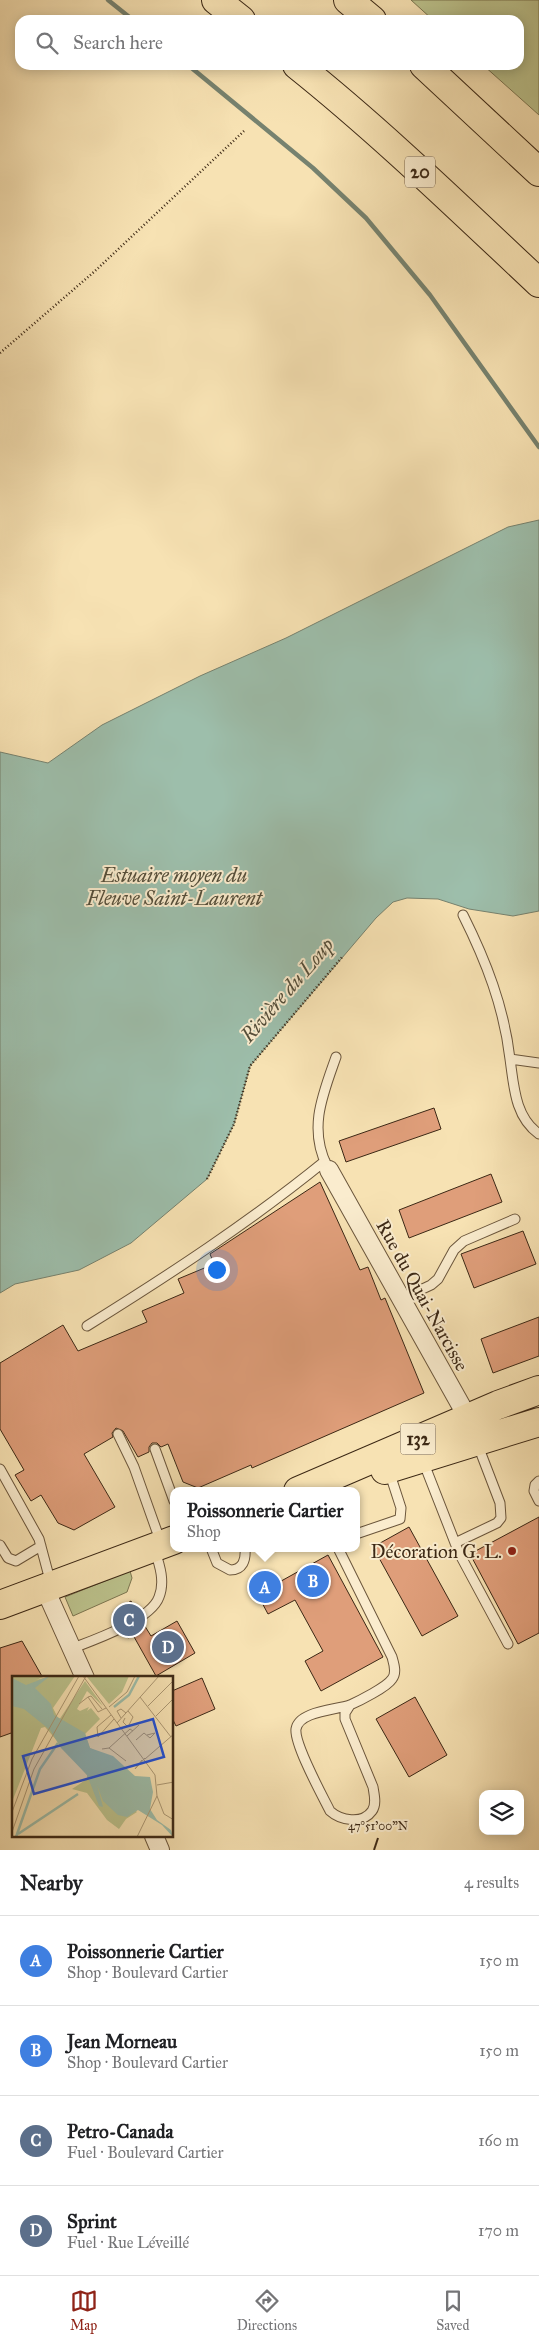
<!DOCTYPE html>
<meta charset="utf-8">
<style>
:root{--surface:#fff;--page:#f6f6f6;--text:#202124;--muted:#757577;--line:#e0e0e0;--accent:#8f2418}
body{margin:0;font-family:"IM FELL Great Primer",serif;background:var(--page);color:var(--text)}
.controls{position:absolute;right:15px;bottom:15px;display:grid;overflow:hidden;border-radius:10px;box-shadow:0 2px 12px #0003}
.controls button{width:45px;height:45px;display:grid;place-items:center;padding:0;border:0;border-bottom:1px solid var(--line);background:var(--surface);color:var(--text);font:25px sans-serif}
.you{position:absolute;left:216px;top:1269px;width:18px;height:18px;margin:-12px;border:4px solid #fff;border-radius:50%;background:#1a73e8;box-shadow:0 0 0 8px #1a73e833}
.badge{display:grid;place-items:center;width:32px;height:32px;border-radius:50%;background:var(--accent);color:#fff;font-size:16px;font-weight:700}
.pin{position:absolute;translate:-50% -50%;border:2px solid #fff;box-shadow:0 1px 5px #0006}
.popup{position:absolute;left:170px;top:1487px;width:190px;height:65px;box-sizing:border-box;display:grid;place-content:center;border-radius:10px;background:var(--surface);filter:drop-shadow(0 1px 4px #0005);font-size:16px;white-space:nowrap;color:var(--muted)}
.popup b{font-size:19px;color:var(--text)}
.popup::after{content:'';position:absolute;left:50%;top:100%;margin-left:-10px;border:10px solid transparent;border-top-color:var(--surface)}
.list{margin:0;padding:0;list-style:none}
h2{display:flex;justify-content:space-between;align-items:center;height:65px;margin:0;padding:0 20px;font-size:21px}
h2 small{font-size:16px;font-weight:400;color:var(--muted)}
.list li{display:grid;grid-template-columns:32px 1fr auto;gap:15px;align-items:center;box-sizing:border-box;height:90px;padding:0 20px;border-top:1px solid var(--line)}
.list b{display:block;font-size:19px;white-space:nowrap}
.list p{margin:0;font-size:16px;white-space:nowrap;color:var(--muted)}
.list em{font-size:16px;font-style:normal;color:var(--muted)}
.icon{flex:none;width:28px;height:28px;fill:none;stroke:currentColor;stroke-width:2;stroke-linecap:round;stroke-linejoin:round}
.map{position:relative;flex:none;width:539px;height:1850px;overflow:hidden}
.search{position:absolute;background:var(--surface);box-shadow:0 2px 12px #0003;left:15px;right:15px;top:15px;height:55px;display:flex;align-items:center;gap:12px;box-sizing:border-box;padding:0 18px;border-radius:15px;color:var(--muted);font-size:19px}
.sheet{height:425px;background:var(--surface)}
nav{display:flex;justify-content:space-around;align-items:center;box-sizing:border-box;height:70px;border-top:1px solid var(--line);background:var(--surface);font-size:14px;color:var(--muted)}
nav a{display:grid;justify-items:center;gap:2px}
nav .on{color:var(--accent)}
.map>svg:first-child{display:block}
</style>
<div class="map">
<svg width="539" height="1850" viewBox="0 0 539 1850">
<rect width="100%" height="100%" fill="#f7e2b3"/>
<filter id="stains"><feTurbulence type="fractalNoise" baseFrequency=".004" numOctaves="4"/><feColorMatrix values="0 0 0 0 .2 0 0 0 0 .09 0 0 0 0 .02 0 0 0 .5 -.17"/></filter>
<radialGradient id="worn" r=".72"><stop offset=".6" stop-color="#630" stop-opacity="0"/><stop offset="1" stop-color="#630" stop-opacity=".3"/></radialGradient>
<path fill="#bcc38d" stroke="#7c7651" d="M411 0H539V115L483 65H519V20H433Z
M130 1571 132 1578 127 1592 73 1616 65 1597Z"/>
<path fill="#9dbeab" stroke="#76826f" d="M539 520V911L513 916 469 909 438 899 407 898 393 902 376 918 250 1066 234 1124 207 1179 131 1243 79 1270 15 1284 0 1293V752L48 763 102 725 200 676 286 638 508 527Z"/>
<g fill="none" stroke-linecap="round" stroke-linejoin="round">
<path stroke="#76826f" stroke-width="4.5" d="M108 0 133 20
M188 65 313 168 366 218 430 295 539 447"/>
</g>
<path fill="#df9e7a" stroke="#3c2815" d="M434 1108 441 1129 346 1162 339 1141Z
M491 1174 502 1202 409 1238 399 1210Z
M320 1182 360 1270 368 1267 381 1300 385 1298 424 1393 252 1468 251 1465 198 1488 183 1482 168 1444 161 1447 157 1443H152L149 1447V1452L138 1457 123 1431 116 1428 112 1433 113 1437 84 1454 115 1507 74 1530 58 1523 41 1495 31 1501 15 1475 24 1470 0 1429V1363L63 1325 78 1351 147 1322 142 1311 184 1293 178 1279 214 1264 210 1254Z
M523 1231 536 1264 474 1288 461 1254Z
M539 1317V1356L493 1373 481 1339Z
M539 1517V1633L518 1644 470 1554Z
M409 1527 458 1616 422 1636 373 1547Z
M328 1555 383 1657 321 1691 305 1661 323 1651 295 1600 268 1614 252 1584 268 1575 274 1585Z
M131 1601 137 1612 119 1622 113 1612Z
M177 1621 195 1653 156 1676 133 1635 128 1638 125 1633 143 1623 151 1636Z
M22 1641 43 1678H14V1732L0 1737V1648Z
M202 1678 215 1709 176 1726 172 1718V1691Z
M415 1697 447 1755 409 1777 376 1719Z"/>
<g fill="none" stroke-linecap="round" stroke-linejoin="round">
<g stroke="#6b563c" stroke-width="11">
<path id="lane" d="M463 915C486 961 504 1007 510 1059
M539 1063 510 1059C514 1087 515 1117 539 1134
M327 1166C308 1128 323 1094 336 1057
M401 1299 431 1285 438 1279 454 1250 464 1241 515 1219
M87 1326C169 1275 250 1222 325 1161
M118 1434 134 1467 161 1543
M155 1449 174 1501
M423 1461 459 1553 508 1644
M0 1469 39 1539 51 1584
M539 1481 535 1485 534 1491 539 1501
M356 1534 400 1519 401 1508 389 1471
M455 1543 497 1523 501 1518 500 1503 477 1443
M0 1545 8 1558 16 1561 41 1546
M211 1548 217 1563 230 1570C243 1570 246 1560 245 1548
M338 1548 392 1657C394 1664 397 1673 392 1679 387 1687 359 1701 350 1705 336 1710 299 1711 296 1729 294 1744 322 1795 330 1811 340 1820 362 1825 372 1811 377 1804 374 1794 373 1787L345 1719V1713L350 1705
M73 1648C94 1640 151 1620 159 1597 165 1582 160 1566 155 1551"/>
</g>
<g stroke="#6b563c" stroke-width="20">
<path id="street" d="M329 1170 468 1418 471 1427
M45 1589 85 1678
M154 1836 160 1850"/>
</g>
<g stroke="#3c2815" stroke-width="30">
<path id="primary" d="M385 1470 539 1422
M298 1491 498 1405 539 1390
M0 1605 174 1540"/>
</g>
<g stroke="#3c2815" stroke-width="30">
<path id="highway" d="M216 0 241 20
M348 0 372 20
M297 65C382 133 460 209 539 283
M424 65 539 172"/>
</g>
<path stroke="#3c2815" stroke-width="2.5" stroke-dasharray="1 2.5" stroke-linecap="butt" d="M0 353 95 271 244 131
M207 1179 234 1124 250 1066 343 956"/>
<use href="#lane" stroke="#faecce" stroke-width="9"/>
<use href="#street" stroke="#faecce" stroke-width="18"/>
<use href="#primary" stroke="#f7e2b3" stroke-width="28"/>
<use href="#highway" stroke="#f7e2b3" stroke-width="28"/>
</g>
<path fill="none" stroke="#3c2815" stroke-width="2" d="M374 1850 378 1838"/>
<circle fill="#8f2418" stroke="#faecce" stroke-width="2" cx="512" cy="1551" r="5"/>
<g text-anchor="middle" stroke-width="4" stroke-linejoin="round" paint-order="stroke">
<g fill="#faecce" stroke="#75634c" stroke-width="1">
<rect x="405" y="156.5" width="30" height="31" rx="4"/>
<rect x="400.5" y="1423.5" width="35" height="31" rx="4"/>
</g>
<g font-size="18" font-weight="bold" fill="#3c2815">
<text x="420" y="178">20</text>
<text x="418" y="1445">132</text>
</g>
<g font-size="19" fill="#3c2815" stroke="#faecce">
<text transform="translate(423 1295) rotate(61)" y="7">Rue du Quai-Narcisse</text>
</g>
<g font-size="19" fill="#3c2815" stroke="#faecce" text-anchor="end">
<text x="502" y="1558">Décoration G. L.</text>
</g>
<g font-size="20" font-style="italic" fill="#544e3a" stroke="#faecce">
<text x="174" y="882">Estuaire moyen du<tspan x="174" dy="23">Fleuve Saint-Laurent</tspan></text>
<text transform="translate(287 990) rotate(-49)" y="7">Rivière du Loup</text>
</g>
</g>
<g transform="translate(12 1676)">
<rect width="161" height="161" fill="#f7e2b3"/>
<path d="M0 0H34L24 4 38 0H63L41 32 47 44 73 5 91 30 75 15 65 33 68 35 77 31 75 35 79 32 88 43 73 58 78 72 92 79 73 71 0 9ZM117 0 110 16 97 28 75 1ZM0 14 125 136 114 143 107 153 95 144 75 117 60 113 75 103V99L33 51 29 52 0 126Z" fill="#bcc38d"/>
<path d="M38 0 23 12 39 28 42 39 73 57 78 72 101 80 123 100 138 101 141 116 138 133 145 144 159 154 161 161 150 149 126 134 115 141 106 139 91 125 85 109 91 131 87 130 75 99 49 72 38 54 12 33 0 30V2L14 9Z" fill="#9dbeab"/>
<path fill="none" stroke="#9dbeab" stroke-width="2.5" d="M102 31 117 19 127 0M6 158 66 118M4 161 28 93 46 67"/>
<path fill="none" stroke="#ac9874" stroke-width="1" d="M71 0 143 99 145 120 125 161M76 21 79 20 90 33M128 21 159 61M67 28 76 21 86 36 94 32M136 30 162 4M97 31 115 16 123 0M99 39 85 51 86 61 102 43M144 40 162 22M109 42 105 35 109 33 114 37M113 42 111 46 116 51 121 41 116 35M105 47 147 0M115 60 127 49M124 64 132 57 138 62 143 57 135 59M97 72 114 85M90 73 97 72 118 53 121 55M133 83 162 58M130 84 123 93 133 82M145 109 162 106M145 120 152 138 162 144M0 136 20 83 67 0M0 156 22 93 74 0"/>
<path fill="#1d4ed8" fill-opacity="0.15" stroke="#1d4ed8" stroke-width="2.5" d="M141 43 152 81 22 118 11 80Z"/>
<rect width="161" height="161" fill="none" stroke="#3c2815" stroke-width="2.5"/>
</g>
<g font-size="12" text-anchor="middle" fill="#3c2815" stroke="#faecce" stroke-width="4" stroke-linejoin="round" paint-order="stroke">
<text x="378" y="1830">47°51'00"N</text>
</g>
<rect width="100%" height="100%" filter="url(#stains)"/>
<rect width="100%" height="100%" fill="url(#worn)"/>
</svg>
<div class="controls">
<button><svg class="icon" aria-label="layers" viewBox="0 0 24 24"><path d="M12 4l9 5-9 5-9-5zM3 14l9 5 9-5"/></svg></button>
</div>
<div class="you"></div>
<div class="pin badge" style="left:265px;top:1587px;background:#3f7fe0">A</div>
<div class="popup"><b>Poissonnerie Cartier</b>Shop</div>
<div class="pin badge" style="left:313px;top:1581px;background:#3f7fe0">B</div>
<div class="pin badge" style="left:129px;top:1620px;background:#5c6f8a">C</div>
<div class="pin badge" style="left:168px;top:1647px;background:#5c6f8a">D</div>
<div class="search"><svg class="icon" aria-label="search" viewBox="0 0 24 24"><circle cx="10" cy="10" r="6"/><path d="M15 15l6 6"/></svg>Search here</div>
</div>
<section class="sheet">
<h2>Nearby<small>4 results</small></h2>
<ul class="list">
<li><span class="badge" style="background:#3f7fe0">A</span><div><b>Poissonnerie Cartier</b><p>Shop · Boulevard Cartier</p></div><em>150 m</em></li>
<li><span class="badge" style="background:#3f7fe0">B</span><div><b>Jean Morneau</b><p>Shop · Boulevard Cartier</p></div><em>150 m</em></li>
<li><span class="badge" style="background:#5c6f8a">C</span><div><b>Petro-Canada</b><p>Fuel · Boulevard Cartier</p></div><em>160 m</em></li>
<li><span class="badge" style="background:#5c6f8a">D</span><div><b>Sprint</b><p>Fuel · Rue Léveillé</p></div><em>170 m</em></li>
</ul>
</section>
<nav>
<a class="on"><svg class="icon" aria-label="map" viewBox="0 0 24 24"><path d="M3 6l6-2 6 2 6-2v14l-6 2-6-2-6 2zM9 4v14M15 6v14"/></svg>Map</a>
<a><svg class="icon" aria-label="directions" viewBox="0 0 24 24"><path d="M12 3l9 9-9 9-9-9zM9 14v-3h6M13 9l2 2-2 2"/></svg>Directions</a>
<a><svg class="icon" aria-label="saved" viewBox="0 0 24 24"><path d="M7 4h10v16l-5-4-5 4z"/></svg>Saved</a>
</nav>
